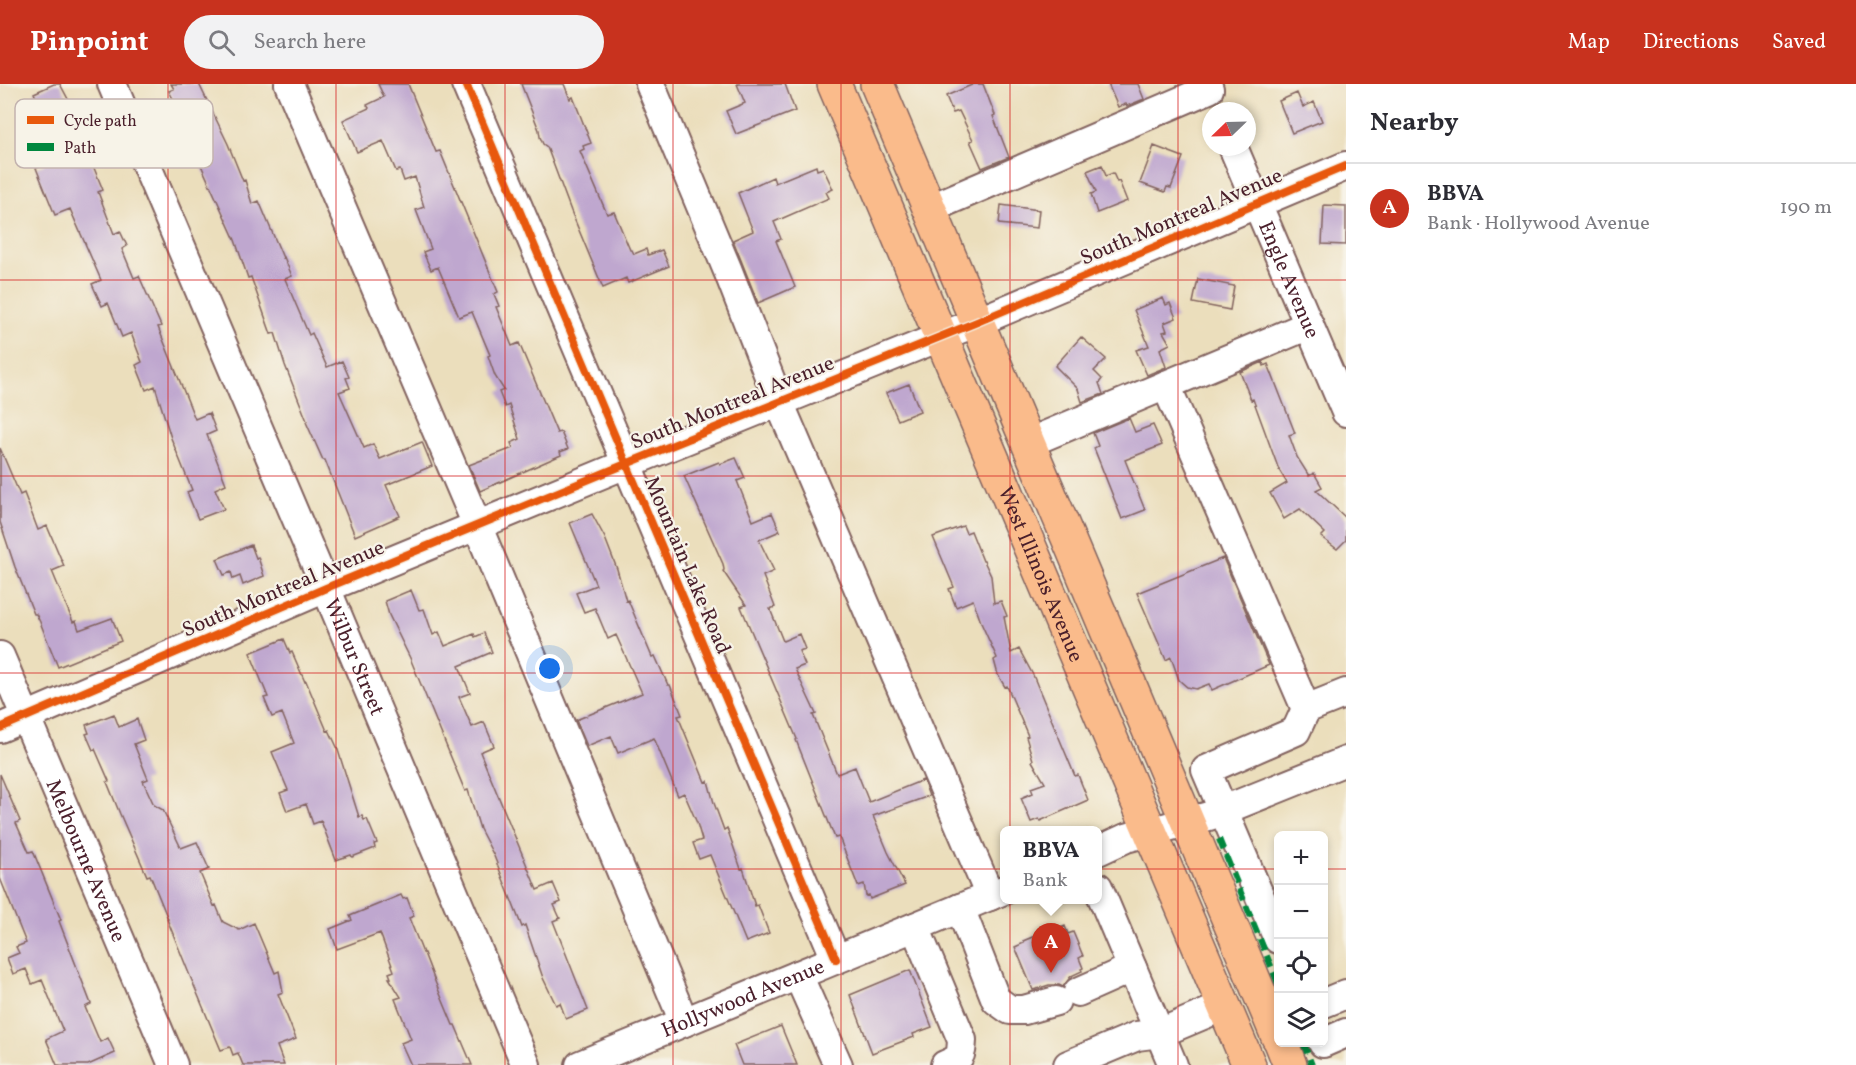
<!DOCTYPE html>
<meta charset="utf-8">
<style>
:root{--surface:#fff;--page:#f2f2f3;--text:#2b2b33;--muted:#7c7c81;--line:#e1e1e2;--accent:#c8321e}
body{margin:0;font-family:Vollkorn,serif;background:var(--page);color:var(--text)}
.controls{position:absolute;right:18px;bottom:18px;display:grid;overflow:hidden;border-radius:9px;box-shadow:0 3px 9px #0003}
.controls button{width:54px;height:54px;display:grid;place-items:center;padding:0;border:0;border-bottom:2px solid var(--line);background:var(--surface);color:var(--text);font:30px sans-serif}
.compass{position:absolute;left:1202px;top:18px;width:54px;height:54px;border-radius:50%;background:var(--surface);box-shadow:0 3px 9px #0003;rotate:247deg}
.you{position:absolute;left:550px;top:585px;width:21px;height:21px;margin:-15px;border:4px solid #fff;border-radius:50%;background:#1a73e8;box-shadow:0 0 0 9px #1a73e833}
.badge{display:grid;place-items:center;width:39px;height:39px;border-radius:50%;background:var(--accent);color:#fff;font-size:20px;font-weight:700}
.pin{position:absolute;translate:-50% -50px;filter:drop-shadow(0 2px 3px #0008)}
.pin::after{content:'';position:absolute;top:32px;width:21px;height:18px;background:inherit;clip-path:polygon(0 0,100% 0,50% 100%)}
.popup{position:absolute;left:1000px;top:742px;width:102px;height:78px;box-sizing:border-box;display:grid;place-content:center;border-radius:9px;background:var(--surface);filter:drop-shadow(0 2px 4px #0005);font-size:20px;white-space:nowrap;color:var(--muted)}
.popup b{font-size:22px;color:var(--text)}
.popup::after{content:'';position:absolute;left:50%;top:100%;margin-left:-12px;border:12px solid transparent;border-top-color:var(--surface)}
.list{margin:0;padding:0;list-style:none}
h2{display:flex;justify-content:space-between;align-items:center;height:78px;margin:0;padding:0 24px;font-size:26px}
h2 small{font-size:20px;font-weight:400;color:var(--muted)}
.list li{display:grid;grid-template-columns:39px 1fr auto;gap:18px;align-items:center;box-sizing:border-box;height:90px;padding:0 24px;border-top:2px solid var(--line)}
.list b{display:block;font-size:22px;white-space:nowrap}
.list p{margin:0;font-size:20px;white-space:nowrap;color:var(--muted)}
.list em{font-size:20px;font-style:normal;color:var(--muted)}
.icon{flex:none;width:33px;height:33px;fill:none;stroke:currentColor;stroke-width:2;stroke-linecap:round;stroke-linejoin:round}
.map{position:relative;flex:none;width:1346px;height:981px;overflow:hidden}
header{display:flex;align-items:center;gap:36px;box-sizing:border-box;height:84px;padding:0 30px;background:var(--accent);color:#fff}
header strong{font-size:28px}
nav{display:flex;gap:33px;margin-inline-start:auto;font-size:21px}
.search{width:420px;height:54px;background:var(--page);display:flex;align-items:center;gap:15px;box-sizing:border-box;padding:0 21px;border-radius:33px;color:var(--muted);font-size:22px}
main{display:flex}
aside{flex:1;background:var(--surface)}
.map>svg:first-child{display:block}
</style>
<header>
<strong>Pinpoint</strong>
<div class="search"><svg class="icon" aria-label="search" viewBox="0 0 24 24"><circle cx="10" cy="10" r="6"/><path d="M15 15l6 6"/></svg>Search here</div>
<nav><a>Map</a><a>Directions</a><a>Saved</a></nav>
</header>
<main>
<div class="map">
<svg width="1346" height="981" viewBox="0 0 1346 981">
<rect width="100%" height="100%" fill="#f7f3e8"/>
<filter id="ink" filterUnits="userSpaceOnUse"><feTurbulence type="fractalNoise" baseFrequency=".0167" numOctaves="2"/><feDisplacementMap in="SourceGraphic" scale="12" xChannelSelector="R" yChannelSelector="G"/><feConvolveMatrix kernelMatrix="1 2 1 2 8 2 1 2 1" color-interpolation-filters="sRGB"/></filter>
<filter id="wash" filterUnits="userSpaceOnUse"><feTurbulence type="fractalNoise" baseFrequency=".008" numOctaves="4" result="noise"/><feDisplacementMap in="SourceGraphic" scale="24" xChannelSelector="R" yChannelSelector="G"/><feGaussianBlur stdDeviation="1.35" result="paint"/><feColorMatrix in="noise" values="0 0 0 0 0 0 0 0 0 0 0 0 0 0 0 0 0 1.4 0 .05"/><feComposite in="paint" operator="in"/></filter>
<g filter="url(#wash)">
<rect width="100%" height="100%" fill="#ebdebc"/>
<g id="blocks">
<path fill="#bfa7cf" d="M54 0H60L69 17 67 18 103 106 98 108 114 150 120 147 127 162 122 165 134 194 139 192 161 242 158 243 195 335 209 329 216 347 207 351 226 400 215 405 224 425 198 435 187 408 192 406 171 354 155 302 146 306 136 281 142 278 131 249 122 253 108 219 102 222 92 200 101 196 70 125 55 131 36 84 45 80 36 58 51 52 39 30 42 28 34 9Z
M171 0H199L228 60 243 97 245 96 252 120 259 117 283 174 284 173 292 192 285 195 309 251 312 249 327 283 342 277 349 293 346 294 350 304 339 308 364 364 373 360 380 375 422 358 432 382 386 401 400 432 355 452 325 376H323L306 338 307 337 285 281 275 249 271 250 251 193 248 194 235 156 196 70 198 69 189 46 169 7 174 5Z
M378 0H408L436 68 440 67 498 208 494 210 499 222 496 223 512 262 519 259 557 349 561 348 568 365 560 368 561 371 480 407 469 381 513 364 511 359 520 355 509 321 505 323 499 308 504 306 495 292 488 272 490 271 472 228 459 233 438 183 431 186 423 168 431 165 416 126 424 123 415 93 404 97 400 86 396 87 383 57 357 68 343 36 369 24 367 21 384 13Z
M521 0H564L570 15 573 13 591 59 583 62 584 65 580 67 607 130 614 128 630 166H632L634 170 646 165 648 171 662 166 669 182 628 199 626 194 603 204 571 127 547 63 543 60 540 53 539 46Z
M737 0H785L795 27 736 50 726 27 745 19Z
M974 0H983L995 31 993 32 1009 73 982 84 970 57 973 56 959 27 953 29 946 12Z
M1108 0H1138L1144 15 1127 22 1126 20 1118 23Z
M1297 9 1303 23 1314 18 1322 37 1292 49 1279 17Z
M1154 62 1183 73 1171 104 1167 103 1165 108 1140 99Z
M1102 81 1106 92 1113 89 1117 98 1119 97 1127 117 1097 129 1091 110 1096 108 1087 87Z
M816 82 817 86 823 84 833 105 826 108 829 114 774 138 781 155 776 157 795 203 758 219 733 156 753 147 738 109 773 93 775 99Z
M1001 121 1039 126 1037 144 999 140Z
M1324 121 1346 122V161L1322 160Z
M1198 195 1234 202 1230 226 1193 219Z
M1163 214 1166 221 1170 219 1176 234 1164 239 1167 247 1163 248 1170 260 1160 265 1166 283 1147 291 1136 266 1149 262 1134 226Z
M1081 253 1106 275 1094 287 1102 295 1099 299 1103 310 1082 318 1078 305 1055 282Z
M1263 278 1264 282 1268 280 1295 349 1289 351 1297 373 1309 392 1314 389 1322 403 1316 406 1346 434V456L1337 465 1321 453 1325 449 1300 425 1284 435 1270 409 1287 399 1279 386 1253 315 1251 316 1240 288Z
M909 300 920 327 898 336 886 309Z
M1129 334 1135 348 1153 341 1162 361 1125 376 1145 426 1122 435 1094 364 1098 362 1093 349Z
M0 364 20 411 24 409 38 446 47 442 64 482 52 487 73 538 76 537 79 546 112 534 121 557 58 583 40 538 36 530H34L15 483 0 438Z
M736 374 745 394 737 397 753 437 772 429 780 447 759 456 774 487 763 492 775 523 770 525 783 557 799 550 805 565 799 567 805 581 795 585 816 630 813 631 837 690 855 683 869 718 923 696 929 712 873 732 888 768 905 801 870 815 869 811 866 812 864 800 858 802 839 753 835 754 796 656 797 655 741 523 746 521 723 487 724 486 723 480 684 392 719 378 720 380Z
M592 430 605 454 617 485 626 517 628 516 652 573 655 572 668 601H670L682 631 678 632 705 698 708 697 714 719 724 746 727 744 741 785 743 784 755 822 758 821 769 849 746 858 710 771 699 775 693 759 702 756 697 739 684 709 678 712 654 654 618 669 611 652 587 662 576 636 642 609 616 551 608 555 595 524 584 528 576 509 596 501 570 439Z
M963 442 966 449 971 447 983 477H984L991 492 994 519 1001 517 1007 532 1004 533 1011 569 1019 565 1033 591 1075 692 1078 691 1088 716 1040 737 1039 735 1031 738 1021 714 1033 709 1031 704 1045 699 1032 677 1033 676 1026 653 1028 652 1007 602 1005 603 998 591 994 576 997 574 982 541 973 516 956 523 949 505 954 503 933 453Z
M251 461 256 474 258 473 264 492 243 501 240 492 233 495 231 488 224 491 217 475Z
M1223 474 1269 581 1212 606 1209 600 1196 605 1187 603 1179 596 1171 573 1166 576 1137 509Z
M411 506 419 526 424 525 433 551 439 548 445 562 474 550 475 553 484 549 492 568 459 582 470 609 459 613 472 643 484 638 494 662 480 668 537 806 553 799 561 818 554 821 560 834 553 837 588 926 566 935 560 919 556 921 543 894 525 841 522 843 494 772 480 745 468 706 465 707 410 574 389 531 385 517Z
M284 555 290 569 292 568 305 598 306 597 327 647 329 646 337 663 359 733 362 732 364 736 367 735 377 759 374 760 375 764 352 773 351 771 336 776 321 737 313 740 306 720 287 727 280 709 288 706 272 668 294 659 282 629 272 633 264 614 268 613 250 569Z
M114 630 119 643 137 635 144 656 134 660 148 695 143 697 154 721 163 726 181 764 197 758 209 785 200 789 214 822 216 821 223 838 239 846 254 839 275 889 279 887 283 908 278 910 296 955 277 962 284 981H243L238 969 233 971 230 963 221 966 190 892 167 835H168L150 791 147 792 120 730 107 698 109 697 95 665 93 666 86 650 89 649 86 641Z
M0 690 20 737 16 739 29 768 33 767 61 836 59 837 91 920 85 923 100 958 108 954 115 969 88 981H57L46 955 63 947 42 896 32 900 26 885 13 890 7 874 19 869 16 863 26 859 0 794Z
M401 811 403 815 407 814 414 832 409 834 423 869H424L436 900 453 941H455L472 981H411L401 959 411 955 395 915 401 913 389 894H391L389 889 394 887 380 849 337 865 330 845 352 836 350 832Z
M1065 842 1068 850 1073 848 1083 872 1079 874 1083 884 1081 885 1082 887 1071 892 1063 903 1059 901H1049L1033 906 1015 863 1024 859 1023 857 1054 844 1055 846Z
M910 886 932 943 913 950 914 953 872 969 850 911Z
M781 942 797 981H742L734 961Z"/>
</g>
</g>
<g filter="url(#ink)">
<use href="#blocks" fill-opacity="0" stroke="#82625e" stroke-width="1.5"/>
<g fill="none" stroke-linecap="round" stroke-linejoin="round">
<g stroke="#82625e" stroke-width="32">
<g id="minor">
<path id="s1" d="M112 0 326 504 526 981"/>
<path d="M289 0 477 441 684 938"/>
<path d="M466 0 836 875"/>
<path d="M650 0 728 187 779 318 990 812"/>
<path id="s2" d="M1233 63 1346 328"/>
<path d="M929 125 1209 5"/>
<path d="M1166 301 1306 625"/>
<path d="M1028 359 1309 241"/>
<path id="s3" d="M0 572 173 981"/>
<path d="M0 644 326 504 626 380 977 238 1346 82"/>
<path d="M1098 767 1126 754 1209 732 1346 677"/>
<path d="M1098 803 1173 981"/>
<path d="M960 824 996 916 1010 926H1024L1056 917"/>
<path d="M915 843 962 956C961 973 961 974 945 981"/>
<path d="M1278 855 1206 686 1296 647 1306 625 1346 609"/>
<path d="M798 891 838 981"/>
<path d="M1078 908 1132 884"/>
<path d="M1324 919 1346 910"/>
<path d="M1323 959 1346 949"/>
<path id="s4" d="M580 981 1004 806"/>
<path d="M1068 981 1137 952 1160 949 1224 922"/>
</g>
</g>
<g stroke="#82625e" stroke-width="36">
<g id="major">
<path id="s5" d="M834 0 1249 981"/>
<path d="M877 0 1278 953"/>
<path d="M1281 958 1290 981"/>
</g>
</g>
<use href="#minor" stroke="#fff" stroke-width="28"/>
<use href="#major" stroke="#fabb8b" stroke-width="33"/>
<path stroke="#00873e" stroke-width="6" stroke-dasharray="12 6" stroke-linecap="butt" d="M1219 755 1278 899
M1303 958 1312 981"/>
<g stroke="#f7f3e8" stroke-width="11">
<path id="cycleway" d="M466 0 836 875
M0 644 326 504 626 380 977 238 1346 82"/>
</g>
<use href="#cycleway" stroke="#e8590c" stroke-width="8"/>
</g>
</g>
<path fill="none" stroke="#d62828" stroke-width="1.5" stroke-opacity="0.55" d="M168 0V981M336 0V981M505 0V981M673 0V981M841 0V981M1010 0V981M1178 0V981M0 196H1346M0 392H1346M0 589H1346M0 785H1278M1324 785H1346"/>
<g text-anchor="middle" stroke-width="4.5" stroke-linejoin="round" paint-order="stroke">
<g font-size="21" fill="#4a1f2b" stroke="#f7f3e8">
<text transform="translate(1181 132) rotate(-23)" y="7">South Montreal Avenue</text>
<text dy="7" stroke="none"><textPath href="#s2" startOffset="144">Engle Avenue</textPath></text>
<text transform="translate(732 318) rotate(-22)" y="7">South Montreal Avenue</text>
<text transform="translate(688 481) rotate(67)" y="7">Mountain Lake Road</text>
<text dy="7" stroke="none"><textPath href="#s5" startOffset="532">West Illinois Avenue</textPath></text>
<text transform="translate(283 504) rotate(-23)" y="7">South Montreal Avenue</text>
<text dy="7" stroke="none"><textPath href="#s1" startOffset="622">Wilbur Street</textPath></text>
<text dy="7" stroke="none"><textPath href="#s3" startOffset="222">Melbourne Avenue</textPath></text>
<text dy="7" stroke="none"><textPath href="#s4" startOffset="176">Hollywood Avenue</textPath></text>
</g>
</g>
<rect x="15" y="15" width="198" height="69" rx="9" fill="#f7f3e8" stroke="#c3b3af" stroke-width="1.5"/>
<rect x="27" y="32" width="27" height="8" fill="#e8590c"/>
<rect x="27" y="59" width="27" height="8" fill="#00873e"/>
<g font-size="16" fill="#4a1f2b">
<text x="64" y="42">Cycle path</text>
<text x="64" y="69">Path</text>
</g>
</svg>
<div class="controls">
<button>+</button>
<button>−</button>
<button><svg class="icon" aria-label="locate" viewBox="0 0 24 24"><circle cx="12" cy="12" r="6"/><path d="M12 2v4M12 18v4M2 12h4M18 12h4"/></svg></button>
<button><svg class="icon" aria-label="layers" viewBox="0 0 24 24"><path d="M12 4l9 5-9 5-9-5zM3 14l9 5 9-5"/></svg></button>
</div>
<svg class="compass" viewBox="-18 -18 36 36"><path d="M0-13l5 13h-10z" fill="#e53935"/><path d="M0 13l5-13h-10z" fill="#7c7c81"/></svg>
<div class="you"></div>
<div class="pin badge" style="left:1051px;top:889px">A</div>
<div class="popup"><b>BBVA</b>Bank</div>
</div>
<aside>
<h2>Nearby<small></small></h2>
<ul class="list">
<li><span class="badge">A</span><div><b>BBVA</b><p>Bank · Hollywood Avenue</p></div><em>190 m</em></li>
</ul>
</aside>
</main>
